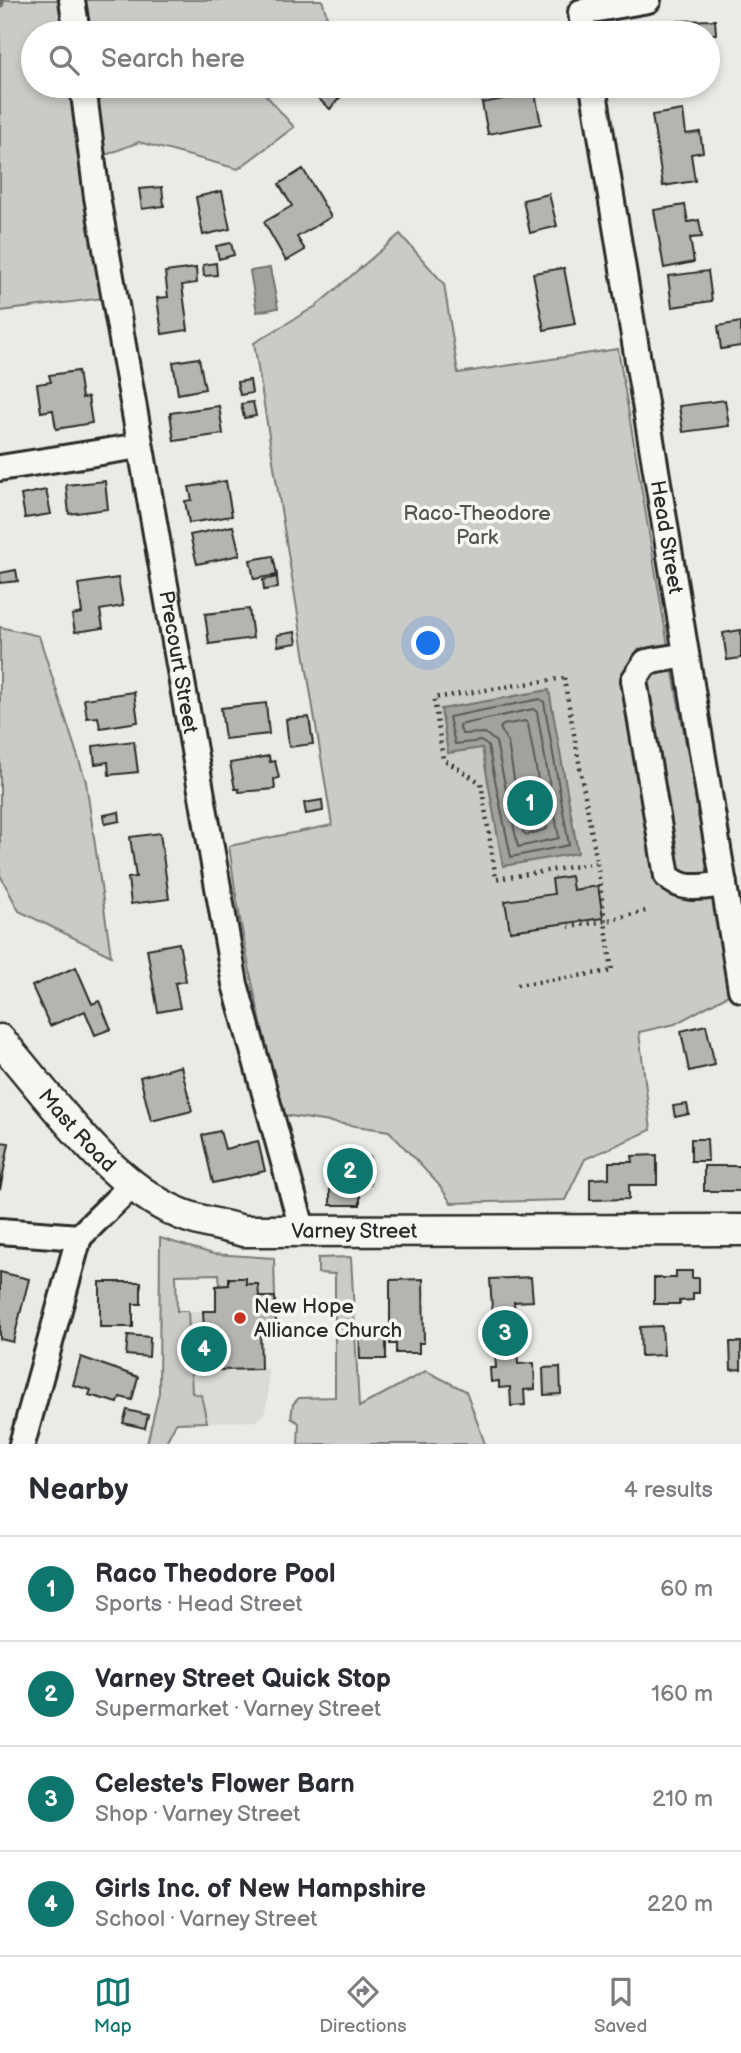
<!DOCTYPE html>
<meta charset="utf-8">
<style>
:root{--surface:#fff;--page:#f2f2f3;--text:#2b2b33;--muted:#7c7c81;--line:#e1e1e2;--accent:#0f766e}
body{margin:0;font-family:"Balsamiq Sans",sans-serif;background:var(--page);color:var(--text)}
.you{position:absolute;left:429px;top:644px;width:24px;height:24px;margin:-18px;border:5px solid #fff;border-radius:50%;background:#1a73e8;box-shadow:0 0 0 10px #1a73e833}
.badge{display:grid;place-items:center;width:46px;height:46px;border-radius:50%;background:var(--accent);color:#fff;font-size:23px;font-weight:700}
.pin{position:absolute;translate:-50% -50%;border:4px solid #fff;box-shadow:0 2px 7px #0006}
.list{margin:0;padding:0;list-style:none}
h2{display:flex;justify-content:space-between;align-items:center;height:91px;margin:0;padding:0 28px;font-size:30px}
h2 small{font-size:23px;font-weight:400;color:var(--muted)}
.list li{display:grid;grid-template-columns:46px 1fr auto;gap:21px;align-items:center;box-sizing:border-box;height:105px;padding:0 28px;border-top:2px solid var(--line)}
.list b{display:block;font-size:26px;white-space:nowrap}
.list p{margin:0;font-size:23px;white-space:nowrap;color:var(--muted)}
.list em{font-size:23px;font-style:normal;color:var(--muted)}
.icon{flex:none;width:38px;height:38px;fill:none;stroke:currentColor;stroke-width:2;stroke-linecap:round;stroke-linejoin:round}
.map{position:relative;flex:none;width:741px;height:1444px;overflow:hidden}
.search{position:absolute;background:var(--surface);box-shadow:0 4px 10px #0003;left:21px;right:21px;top:21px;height:77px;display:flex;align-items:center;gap:18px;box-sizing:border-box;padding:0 24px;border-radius:38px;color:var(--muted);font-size:26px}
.sheet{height:511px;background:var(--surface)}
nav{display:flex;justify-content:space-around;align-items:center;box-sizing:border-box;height:98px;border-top:2px solid var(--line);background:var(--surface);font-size:19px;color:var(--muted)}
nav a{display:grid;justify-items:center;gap:4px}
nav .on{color:var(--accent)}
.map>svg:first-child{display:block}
</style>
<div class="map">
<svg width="741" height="1444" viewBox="0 0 741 1444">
<rect width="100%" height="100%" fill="#eaeae6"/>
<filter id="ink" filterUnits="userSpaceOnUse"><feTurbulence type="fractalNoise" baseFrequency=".0143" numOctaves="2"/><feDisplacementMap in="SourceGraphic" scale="14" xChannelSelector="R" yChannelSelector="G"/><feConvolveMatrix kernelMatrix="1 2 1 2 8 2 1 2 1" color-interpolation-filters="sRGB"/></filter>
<g filter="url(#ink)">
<path fill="#dadad6" d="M188 1311H203L204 1330H217L218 1370 268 1369V1399L264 1414 256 1421 207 1422 201 1395 192 1394Z"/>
<path fill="#cacac7" stroke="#7a7a79" stroke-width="2" d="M0 0H322L327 16 277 33H33V86H258L294 127 238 169 139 142 82 164 104 298 0 311Z
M400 234 444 284 458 373 618 349 668 646 732 993 675 1024 639 1032 651 1130 585 1159 565 1200 451 1203 440 1186 389 1131 284 1115C259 1023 241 940 229 846L332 825 254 343 316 306Z
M0 627 39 636 86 782 111 956 19 911 0 875Z
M160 1238 213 1254 274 1258 275 1297H259L246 1284 229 1278V1285L220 1286 219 1274 176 1275 177 1311H188L192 1393 201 1395 207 1422 176 1423 165 1444H147L159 1393Z
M351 1257 359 1407 426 1371 466 1391 485 1444H298L299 1423 291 1418 293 1404 299 1398 335 1397V1274L318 1273V1258Z"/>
<path fill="#a1a19e" stroke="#727270" stroke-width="2" d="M270 268 278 308 257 312 250 271Z
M549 690 578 853 503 866 482 748 448 753 441 709Z"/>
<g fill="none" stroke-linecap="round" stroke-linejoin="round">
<path stroke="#5a5a59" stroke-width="2" d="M540 699 544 702 569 845 511 857 488 746 481 741 455 744 449 717Z
M533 709 537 712 559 838 518 847 496 742 485 733 462 734 459 725Z
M525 721 528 724 547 829 527 835 523 832 508 743 500 728 503 725Z"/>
<path stroke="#727270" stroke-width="7" d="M0 5 2 0"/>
</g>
<path fill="#b4b4b1" stroke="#2b2b2b" stroke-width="2" d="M715 20 716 34 708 35 709 53 708 33H679L678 21Z
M318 86H350L330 109 312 93Z
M535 93 541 124 488 134 482 103Z
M683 110 686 134 700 132 703 152 691 154 695 181 663 186 652 115Z
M303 169 331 217 297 237 305 250 286 261 264 222 292 206 279 184Z
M162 187 164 206 142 209 139 189Z
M222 191 230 229 203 235 196 197Z
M549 194 557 226 530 233 523 200Z
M685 205 688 222 699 220 702 237 690 238 694 262 664 268 654 210Z
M231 243 234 255 219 259 216 246Z
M216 263 217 275 204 276 203 265Z
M196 268 197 283 182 285 188 330 162 334 157 298 168 297 165 272Z
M564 268 575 324 544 330 533 273Z
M708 271 712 301 672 307 668 276Z
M741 322V346L721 349 718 326Z
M199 358 205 389 178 394 173 362Z
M78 371 82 398 88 397 92 423 56 429 53 410 41 412 37 384 51 382 49 375Z
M250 380 252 393 240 395 237 382Z
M725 400 729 426 683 432 679 406Z
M253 402 256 416 244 418 241 404Z
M219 406 223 434 174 441 170 413Z
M105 481 108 509 69 514 66 485Z
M226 481 232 516 189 523 185 501 192 500 189 487Z
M46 490 51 514 25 518 21 495Z
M233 526 240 555 197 564 190 535Z
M273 556 277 575 254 579 250 560Z
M16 570 18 581 0 583V573Z
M277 577 278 588 264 590 263 580Z
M118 578 123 606 100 610 103 628 75 632 72 615 82 613 78 584Z
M249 609 253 638 209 644 205 614Z
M741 630V658L727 660 723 633Z
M295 632 297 643 278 646 277 635Z
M134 692 138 722 100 728 98 717 87 718 84 699Z
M266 703 269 734 225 739 221 708Z
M309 717 313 744 289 747 286 719Z
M134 741 138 772 109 775 108 762 95 764 93 746Z
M269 756 270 762 275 761 279 778 274 779 275 789 239 792V789H235L230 763Z
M322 800 323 811 306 814 304 803Z
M119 812 120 821 105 824 104 815Z
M160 833 169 899 131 904 128 878 136 877 130 837Z
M571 876 573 890 598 886 603 918 510 931 505 901 554 894 552 879Z
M179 943 186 981 175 983 180 1008 158 1012 147 949Z
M76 967 92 1004 99 1001 111 1029 95 1035 85 1011 50 1026 32 986Z
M706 1025 715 1065 689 1071 681 1031Z
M181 1066 192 1111 151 1121 140 1077Z
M687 1104 689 1114 675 1117 673 1106Z
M220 1131 225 1149 258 1141 265 1171 213 1183 202 1135Z
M691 1139H707L708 1161H691Z
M0 1142 9 1143 0 1190Z
M657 1155V1185H629V1199L590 1200V1179L609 1178V1162H633L632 1156Z
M330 1157H370V1185H360V1205H330Z
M704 1166H741V1191H704Z
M676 1271H692V1278H699V1293H693V1300L679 1301 680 1304H654V1278H676Z
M0 1272 29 1279 13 1342 0 1339Z
M531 1277 533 1301 514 1302 518 1364 534 1363 535 1389 524 1390 525 1405 511 1406 510 1387 499 1388V1381L491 1382 490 1368H496L490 1279Z
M229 1278H246V1284H258L259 1297H275L276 1325H260L261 1369 218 1370 217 1330H204L203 1311H216V1286L229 1285Z
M423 1279 424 1343H419V1353H396V1344H390V1280Z
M100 1282H141V1304H133V1327H100Z
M662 1326 664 1355 641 1356 640 1327Z
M359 1331H386V1359H360Z
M128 1335 150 1337 149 1357 126 1355Z
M730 1342H741V1369L731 1370Z
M81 1357 138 1377 132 1400 120 1397 118 1403 89 1395 91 1390 73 1385Z
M560 1367 561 1394 544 1395 543 1368Z
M127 1410 148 1415 145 1428 123 1423Z"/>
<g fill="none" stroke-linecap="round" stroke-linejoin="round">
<g stroke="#2b2b2b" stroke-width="30">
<g id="minor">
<path d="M72 0 77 33"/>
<path d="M584 33 581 12 648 0"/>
<path id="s1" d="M83 86 97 197 235 984 303 1232"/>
<path id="s2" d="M593 86 741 989"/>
<path d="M0 468 140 446"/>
<path d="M686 655 646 662 634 680 667 876C683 892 702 887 724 884"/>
<path d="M0 1231 79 1237 132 1185"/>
<path d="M22 1444 79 1237"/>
</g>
</g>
<g stroke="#2b2b2b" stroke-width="35">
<g id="major">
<path id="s3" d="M0 1040C50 1097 109 1185 181 1214 200 1222 223 1225 243 1231L741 1230"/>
</g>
</g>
<path stroke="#2b2b2b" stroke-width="4.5" stroke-dasharray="2 5" stroke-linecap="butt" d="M564 678 597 863 496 879 481 783 443 759 434 698Z
M597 863 605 921 650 910
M517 985 612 971 605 921 569 927"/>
<use href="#minor" stroke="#f6f6f2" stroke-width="24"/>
<use href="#major" stroke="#f6f6f2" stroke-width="30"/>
</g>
</g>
<circle fill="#c8321e" stroke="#f6f6f2" stroke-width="2.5" cx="240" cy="1318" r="7"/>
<g text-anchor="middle" stroke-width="7" stroke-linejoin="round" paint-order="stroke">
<g font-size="21" fill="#535352" stroke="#f6f6f2">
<text x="477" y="520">Raco-Theodore<tspan x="477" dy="24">Park</tspan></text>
</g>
<g font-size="21" fill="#2b2b2b" stroke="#f6f6f2">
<text dy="7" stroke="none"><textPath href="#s2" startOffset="457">Head Street</textPath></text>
<text dy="7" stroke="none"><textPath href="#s1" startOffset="584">Precourt Street</textPath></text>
<text dy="7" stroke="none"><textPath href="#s3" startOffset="119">Mast Road</textPath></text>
<text dy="7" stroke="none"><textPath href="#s3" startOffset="429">Varney Street</textPath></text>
</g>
<g font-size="21" fill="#2b2b2b" stroke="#f6f6f2" text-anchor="start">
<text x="254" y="1313">New Hope<tspan x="254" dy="24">Alliance Church</tspan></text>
</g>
</g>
</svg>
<div class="you"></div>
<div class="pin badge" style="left:530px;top:803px">1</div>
<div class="pin badge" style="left:350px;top:1171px">2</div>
<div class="pin badge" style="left:505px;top:1333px">3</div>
<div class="pin badge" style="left:204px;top:1349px">4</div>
<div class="search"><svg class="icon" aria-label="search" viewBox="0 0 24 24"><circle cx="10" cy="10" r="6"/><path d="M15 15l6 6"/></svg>Search here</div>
</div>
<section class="sheet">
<h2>Nearby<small>4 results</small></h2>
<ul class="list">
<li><span class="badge">1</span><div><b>Raco Theodore Pool</b><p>Sports · Head Street</p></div><em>60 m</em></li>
<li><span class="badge">2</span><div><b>Varney Street Quick Stop</b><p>Supermarket · Varney Street</p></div><em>160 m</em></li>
<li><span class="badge">3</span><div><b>Celeste's Flower Barn</b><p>Shop · Varney Street</p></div><em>210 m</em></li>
<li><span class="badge">4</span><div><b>Girls Inc. of New Hampshire</b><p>School · Varney Street</p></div><em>220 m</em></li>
</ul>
</section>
<nav>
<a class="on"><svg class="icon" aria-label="map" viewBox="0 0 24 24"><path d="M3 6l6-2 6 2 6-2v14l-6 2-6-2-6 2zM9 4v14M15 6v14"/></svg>Map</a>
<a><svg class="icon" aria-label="directions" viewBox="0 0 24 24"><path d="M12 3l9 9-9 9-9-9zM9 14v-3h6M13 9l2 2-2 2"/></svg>Directions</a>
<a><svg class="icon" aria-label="saved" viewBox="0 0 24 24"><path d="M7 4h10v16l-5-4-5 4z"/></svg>Saved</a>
</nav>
